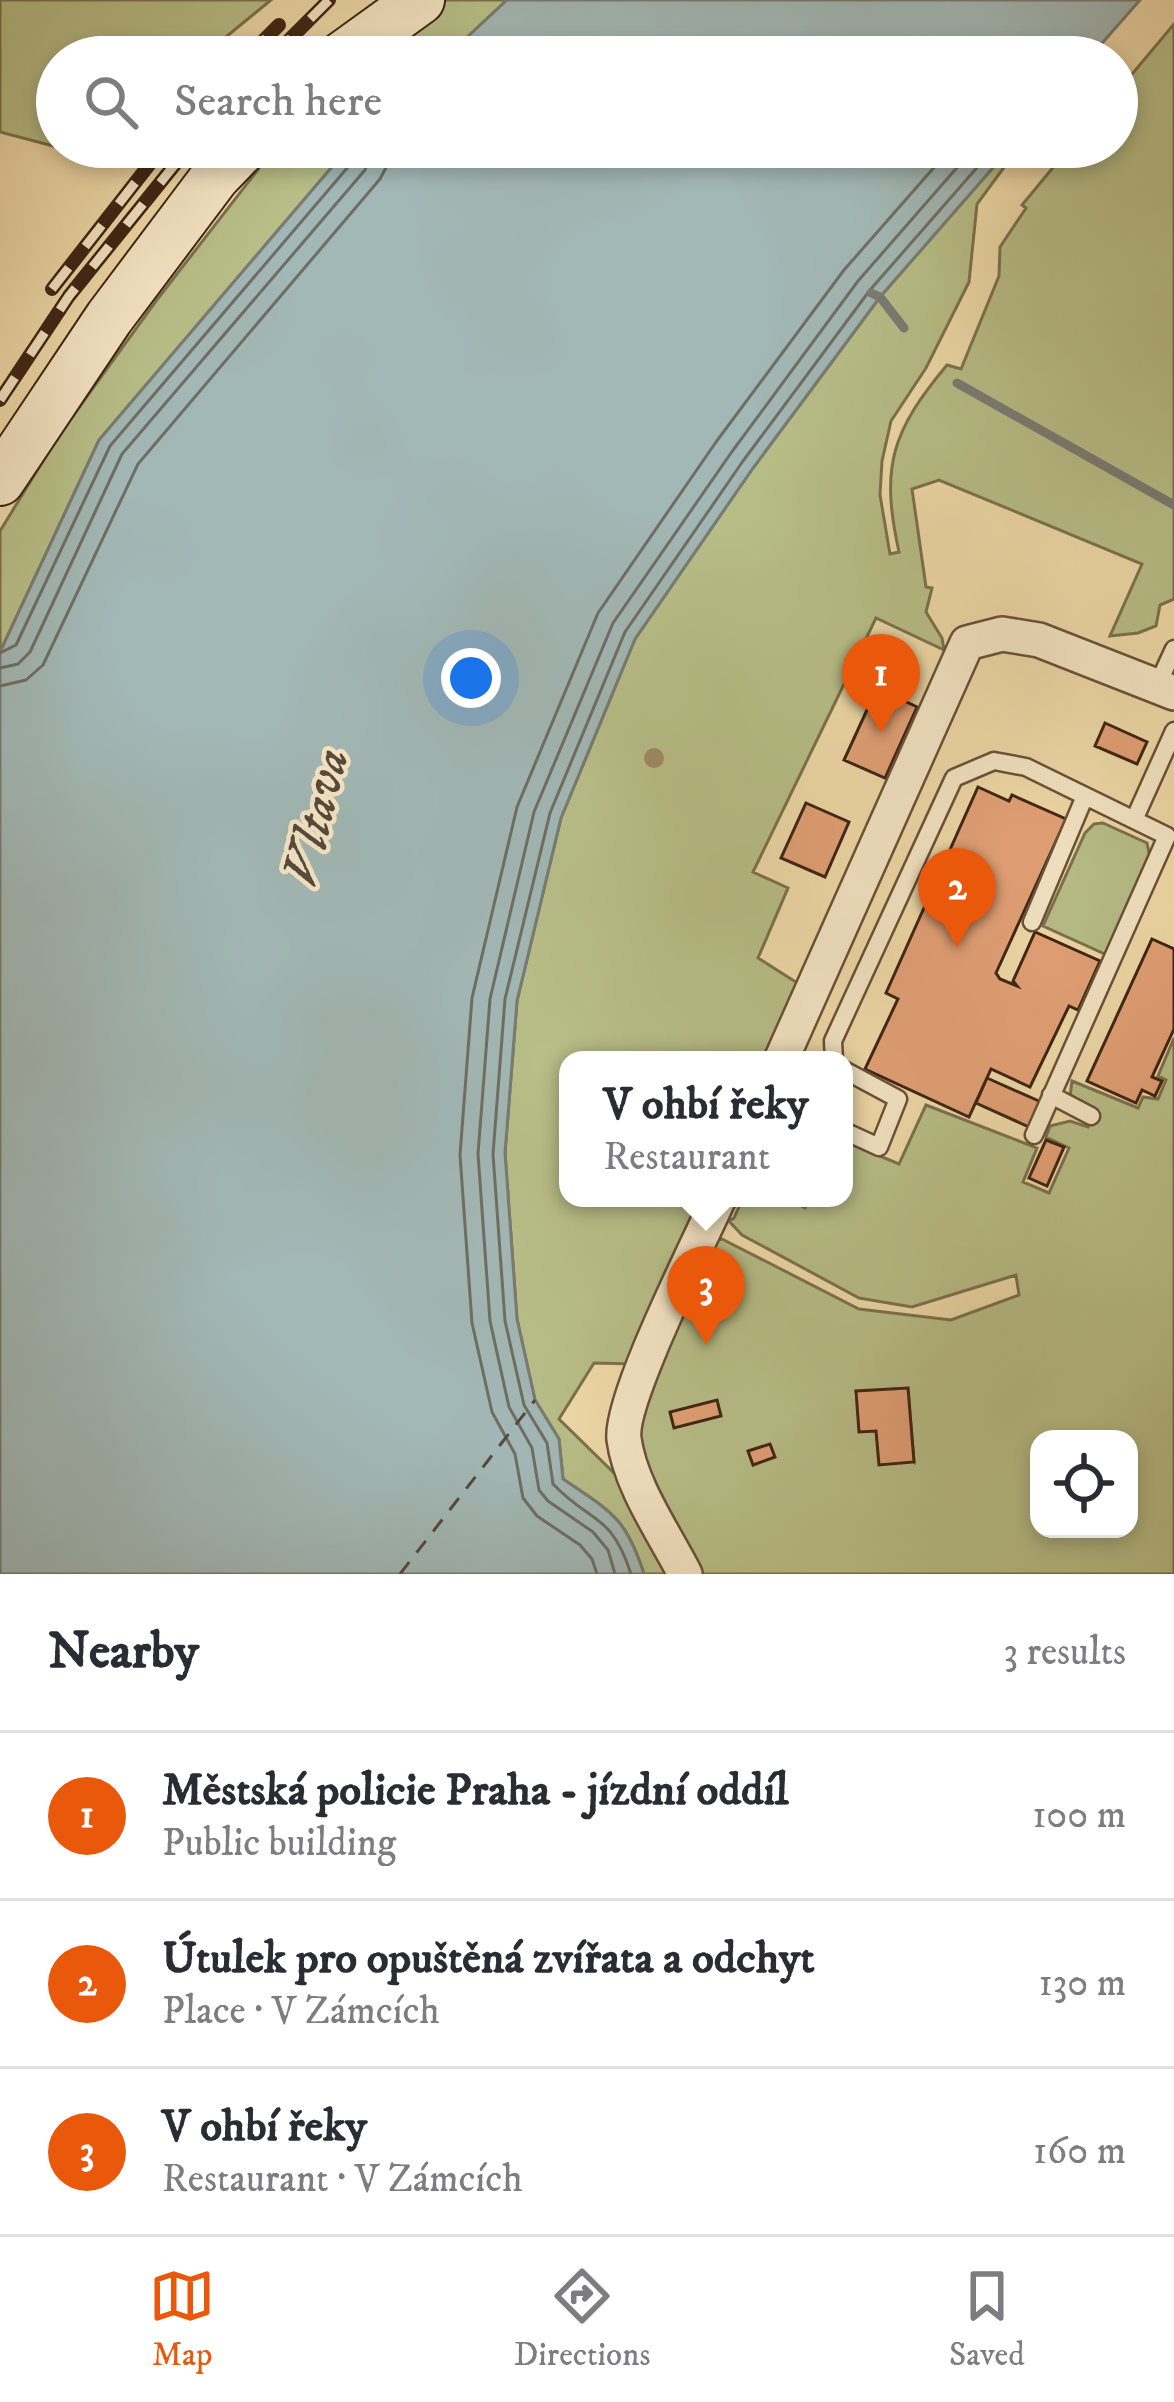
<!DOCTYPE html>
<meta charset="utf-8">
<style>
:root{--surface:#fff;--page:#f7f7f7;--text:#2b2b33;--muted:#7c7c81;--line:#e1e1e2;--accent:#ea580c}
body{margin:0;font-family:"IM FELL DW Pica",serif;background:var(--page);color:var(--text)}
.controls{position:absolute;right:36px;bottom:36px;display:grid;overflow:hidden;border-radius:24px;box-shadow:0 6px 18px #0003}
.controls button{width:108px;height:108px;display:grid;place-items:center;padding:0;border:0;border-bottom:3px solid var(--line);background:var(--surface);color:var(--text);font:60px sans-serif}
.you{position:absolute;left:471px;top:678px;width:42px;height:42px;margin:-30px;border:9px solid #fff;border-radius:50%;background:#1a73e8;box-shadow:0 0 0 18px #1a73e833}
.badge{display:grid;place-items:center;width:78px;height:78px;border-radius:50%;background:var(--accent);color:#fff;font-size:39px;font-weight:700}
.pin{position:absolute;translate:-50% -99px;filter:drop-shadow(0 3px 6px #0008)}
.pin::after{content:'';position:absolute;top:63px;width:42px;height:36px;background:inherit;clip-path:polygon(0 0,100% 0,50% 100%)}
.popup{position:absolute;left:559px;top:1051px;width:294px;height:156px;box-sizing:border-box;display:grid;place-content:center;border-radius:24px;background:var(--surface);filter:drop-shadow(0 3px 9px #0005);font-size:39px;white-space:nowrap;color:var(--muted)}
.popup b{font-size:45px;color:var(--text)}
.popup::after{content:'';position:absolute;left:50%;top:100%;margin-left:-24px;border:24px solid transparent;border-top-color:var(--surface)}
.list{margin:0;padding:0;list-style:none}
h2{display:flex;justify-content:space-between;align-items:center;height:156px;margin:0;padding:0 48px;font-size:51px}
h2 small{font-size:39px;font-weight:400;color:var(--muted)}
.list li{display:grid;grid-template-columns:78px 1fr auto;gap:36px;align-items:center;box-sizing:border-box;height:168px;padding:0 48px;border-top:3px solid var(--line)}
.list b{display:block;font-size:45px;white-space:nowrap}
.list p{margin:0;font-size:39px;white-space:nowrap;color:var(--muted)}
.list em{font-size:39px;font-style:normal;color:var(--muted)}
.icon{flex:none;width:66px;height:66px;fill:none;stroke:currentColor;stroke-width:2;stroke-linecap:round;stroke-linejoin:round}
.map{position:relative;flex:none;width:1174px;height:1574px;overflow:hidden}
.search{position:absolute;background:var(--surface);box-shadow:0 6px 18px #0003;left:36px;right:36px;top:36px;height:132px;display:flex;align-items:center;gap:30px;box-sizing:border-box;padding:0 42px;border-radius:66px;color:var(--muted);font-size:45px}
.sheet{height:660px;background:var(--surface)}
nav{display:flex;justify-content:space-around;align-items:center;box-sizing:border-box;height:168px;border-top:3px solid var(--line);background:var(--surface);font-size:33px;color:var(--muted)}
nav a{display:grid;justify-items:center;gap:6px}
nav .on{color:var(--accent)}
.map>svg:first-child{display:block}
</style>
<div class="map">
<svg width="1174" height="1574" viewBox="0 0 1174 1574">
<rect width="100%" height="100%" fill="#f2dcab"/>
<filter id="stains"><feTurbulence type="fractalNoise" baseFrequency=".00167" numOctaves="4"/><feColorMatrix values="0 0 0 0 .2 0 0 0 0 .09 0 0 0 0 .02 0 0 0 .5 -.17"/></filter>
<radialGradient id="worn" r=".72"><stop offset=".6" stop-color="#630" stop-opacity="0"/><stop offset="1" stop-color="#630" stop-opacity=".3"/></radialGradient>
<path fill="#b9c08a" stroke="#7a724e" stroke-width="3" fill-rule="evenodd" d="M0 0H271L221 41 212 57H57V147L0 132Z
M446 0H507L446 57H381Z
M1174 24V599L1160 605 1156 626 1138 633 1110 636 1142 564 939 480 912 489 926 587 932 588 926 612 942 638 944 650 876 618 753 872 788 888 758 958 799 984 765 1060H568V1198H704L636 1364 594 1363 559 1419 616 1475 672 1574H644C626 1517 611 1512 563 1479L559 1439 535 1400 517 1319 505 1153 517 1001 561 818 635 639 753 468 880 297 1011 147H1019L977 204 969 282 926 368 891 421 882 461 880 495 890 554 899 552C880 466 892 431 947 365L961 369 999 276 1000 247 1026 208 1022 205 1070 147H1117V92Z
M283 147H349L99 440 0 652V531L59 435 156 301 260 167Z
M1103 823 1147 843 1150 858 1107 955 1043 926 1085 833 1094 824Z
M1174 1038V1574H694C673 1531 644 1485 637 1437 629 1384 689 1290 714 1241L722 1239 859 1309 951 1320 1019 1295 1016 1275 912 1307 859 1298 742 1235 729 1221 734 1218 743 1198H789L805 1208 811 1198H844V1141L899 1164 926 1105 1037 1148 1023 1182 1049 1193 1069 1148 1046 1137 1050 1126 1070 1121 1088 1127 1095 1113 1070 1097 1072 1081 1138 1108 1143 1097 1158 1099 1166 1080 1158 1076ZM908 1388 914 1462 876 1431 856 1392ZM1039 1439H1129V1529H1039Z"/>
<path fill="#a2b8b6" stroke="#797c75" stroke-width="3" d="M507 0H1140L1090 57H446Z
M349 147H1011L880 297 753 468 635 639 561 818 517 1001 505 1153 517 1319 535 1400 559 1439 563 1479C611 1512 625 1516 644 1574H0V652L99 440Z"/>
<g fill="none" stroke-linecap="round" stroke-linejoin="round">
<path stroke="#6f6e64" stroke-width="3" d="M0 653 16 645 110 446 354 160 357 147
M0 668 18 664 30 652 122 454 365 170 372 147
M0 686 26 680 43 665 138 464 380 179 389 162 390 147
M597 1574 592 1559 580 1545 537 1516 523 1498 515 1454 492 1412 472 1323 460 1155 472 998 517 807 598 613 716 442 844 270 952 147
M615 1574 608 1550 593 1532 548 1501 539 1490 532 1448 509 1407 490 1321 478 1154 490 999 534 812 613 623 731 453 858 281 975 147
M631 1574C611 1512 591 1524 553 1484L547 1443 524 1405 505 1321 493 1154 505 999 550 813 625 632 743 461 870 290 995 147"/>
<path stroke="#797c75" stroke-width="9" d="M871 293 880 297 904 328
M957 383 1174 505"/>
<path stroke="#56483c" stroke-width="3" stroke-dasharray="15 12" stroke-linecap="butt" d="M400 1574 535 1400"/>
</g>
<path fill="#e5a278" stroke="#3c2313" stroke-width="3" d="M877 688 917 707 885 778 844 760Z
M1105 723 1147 742 1137 764 1095 746Z
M978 787 1009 801 1012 795 1066 819 996 973 1000 979 1017 986 1013 981 1035 932 1100 961 1078 1010 1069 1006 1030 1087 991 1069 969 1117 865 1069 898 999 886 993Z
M806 803 849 822 825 877 781 858Z
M1152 939 1174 949V1029L1152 1077 1162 1081 1155 1096 1142 1090 1136 1103 1087 1081Z
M987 1078 1041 1102 1029 1127 976 1103Z
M1046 1140 1064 1147 1047 1186 1029 1178Z
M908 1388 914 1462 879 1465 876 1431 859 1432 856 1391Z
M717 1400 721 1416 674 1428 670 1412Z
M770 1444 775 1457 753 1465 748 1451Z"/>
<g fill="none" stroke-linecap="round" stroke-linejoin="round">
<g stroke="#6a5139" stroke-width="21">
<path id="service" d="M1157 686 1174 649
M1134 820 1174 731
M1032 922 1085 796
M834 1060 833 1041 954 778 994 761 1026 767 1167 836 1034 1135
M844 1070 898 1099 879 1147 844 1131
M1051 1095 1091 1116"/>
</g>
<g stroke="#6a5139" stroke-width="38">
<path id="minor" d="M781 1060 967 643 1002 634 1039 640 1174 693
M685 1574C664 1533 630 1485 624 1439 619 1400 699 1243 719 1198"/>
</g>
<g stroke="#3c2313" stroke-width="52">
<path id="secondary" d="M341 57 420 0
M0 481 109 318 215 177 244 147"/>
</g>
<use href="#service" stroke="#f7e8c8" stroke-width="16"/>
<use href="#minor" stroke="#f7e8c8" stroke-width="33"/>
<use href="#secondary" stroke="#f7e8c8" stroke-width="48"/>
<g stroke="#3c2313" stroke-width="14">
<path id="rail" d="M247 57 279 25
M272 57 329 0
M52 289 163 147
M0 400 69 296 189 147"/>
</g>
<use href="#rail" stroke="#f7e8c8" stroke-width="9" stroke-dasharray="27" stroke-linecap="butt"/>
</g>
<circle fill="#9f8c68" cx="654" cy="758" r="10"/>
<g text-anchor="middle" stroke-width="9" stroke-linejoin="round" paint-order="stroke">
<g font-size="51" font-style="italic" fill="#56483c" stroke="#f7e8c8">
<text transform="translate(314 817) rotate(-76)" y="18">Vltava</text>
</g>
</g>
<rect width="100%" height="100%" filter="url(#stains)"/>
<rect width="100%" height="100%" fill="url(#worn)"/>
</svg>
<div class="controls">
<button><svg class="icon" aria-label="locate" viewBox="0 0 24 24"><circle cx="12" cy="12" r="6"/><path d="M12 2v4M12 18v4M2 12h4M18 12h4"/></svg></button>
</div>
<div class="you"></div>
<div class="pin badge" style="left:881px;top:733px">1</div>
<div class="pin badge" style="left:957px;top:947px">2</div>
<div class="pin badge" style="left:706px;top:1345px">3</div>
<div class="popup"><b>V ohbí řeky</b>Restaurant</div>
<div class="search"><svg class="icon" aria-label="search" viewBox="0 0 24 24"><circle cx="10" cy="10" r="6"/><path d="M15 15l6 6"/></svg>Search here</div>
</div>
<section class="sheet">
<h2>Nearby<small>3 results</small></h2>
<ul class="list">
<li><span class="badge">1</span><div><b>Městská policie Praha - jízdní oddíl</b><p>Public building</p></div><em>100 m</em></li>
<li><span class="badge">2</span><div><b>Útulek pro opuštěná zvířata a odchyt</b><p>Place · V Zámcích</p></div><em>130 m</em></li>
<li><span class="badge">3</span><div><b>V ohbí řeky</b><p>Restaurant · V Zámcích</p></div><em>160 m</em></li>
</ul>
</section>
<nav>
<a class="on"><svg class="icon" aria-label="map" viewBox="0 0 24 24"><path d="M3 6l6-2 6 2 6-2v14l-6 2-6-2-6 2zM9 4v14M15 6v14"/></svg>Map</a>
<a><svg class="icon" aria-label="directions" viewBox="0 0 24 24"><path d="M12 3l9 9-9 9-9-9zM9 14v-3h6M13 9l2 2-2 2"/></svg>Directions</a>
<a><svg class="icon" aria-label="saved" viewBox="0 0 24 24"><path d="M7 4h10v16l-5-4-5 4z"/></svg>Saved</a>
</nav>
